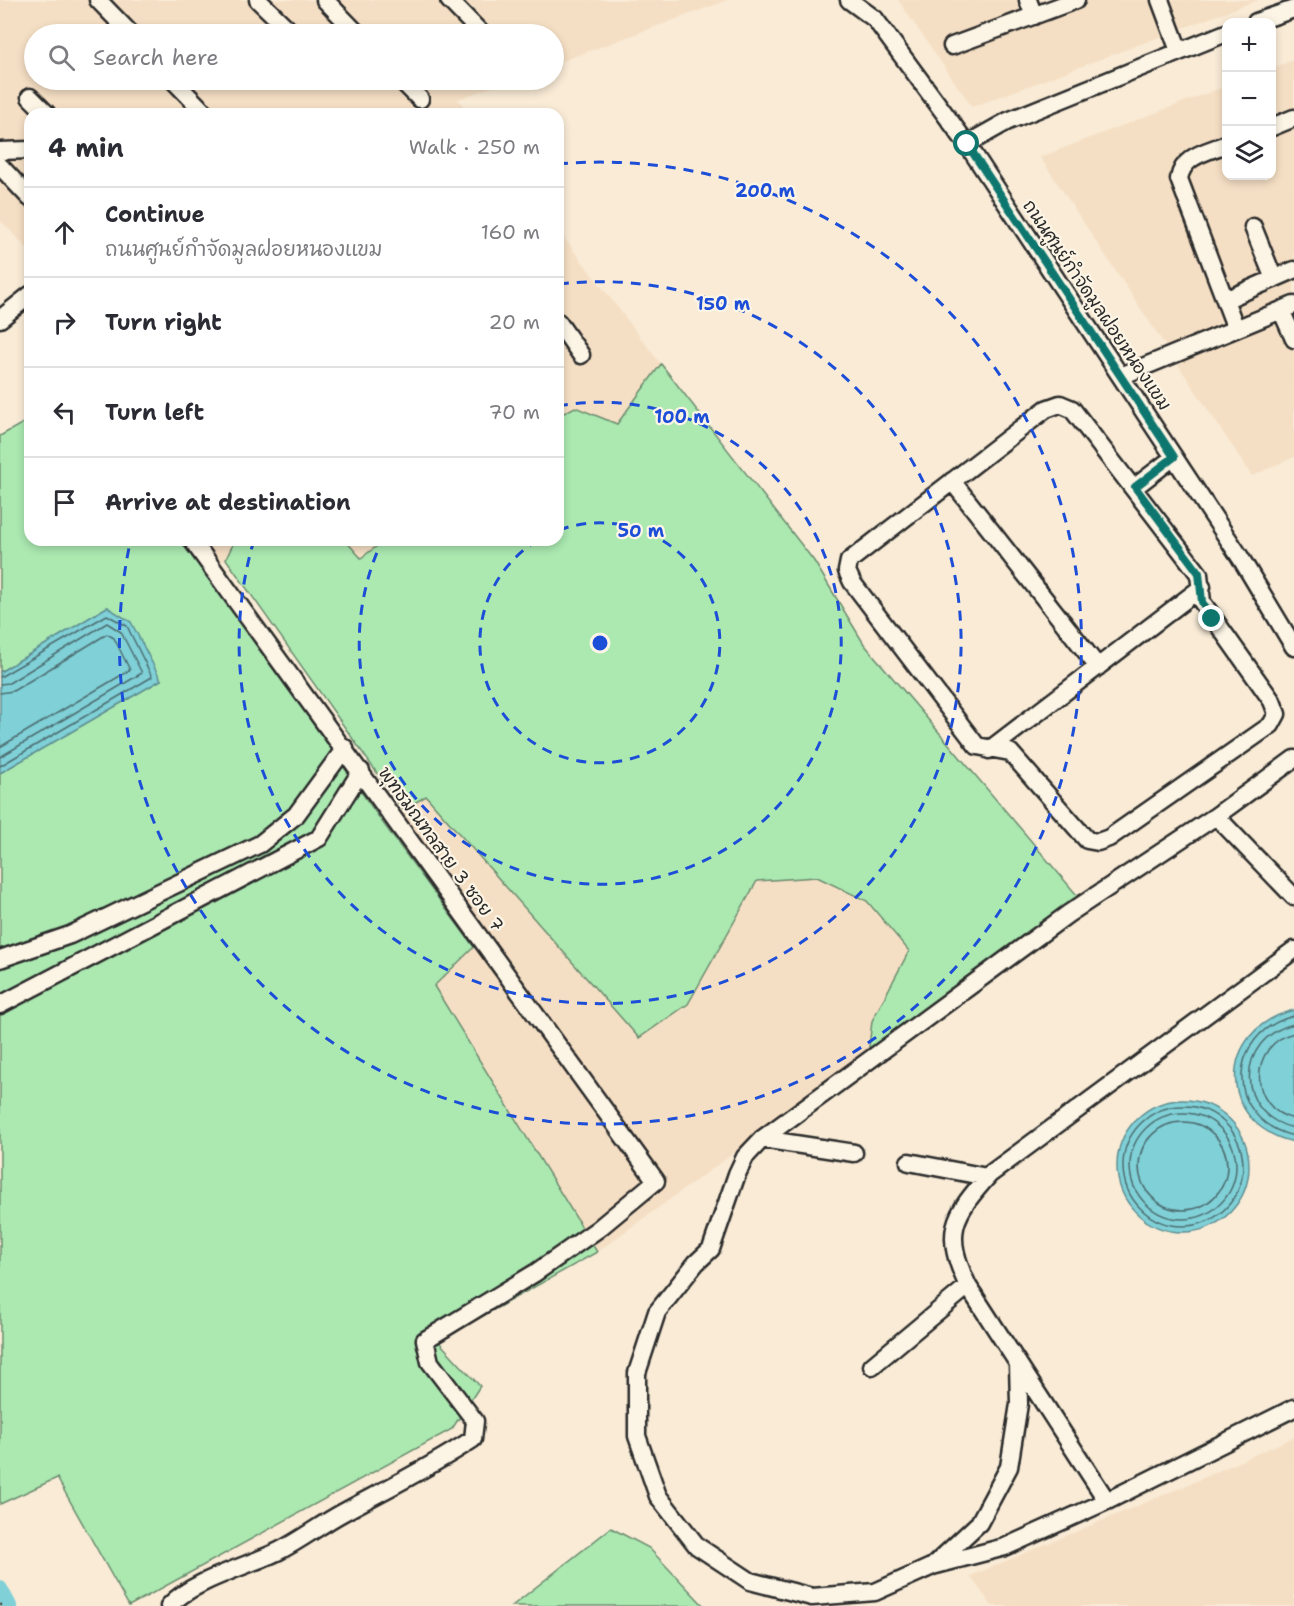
<!DOCTYPE html>
<meta charset="utf-8">
<style>
:root{--surface:#fff;--page:#f2f2f3;--text:#2b2b33;--muted:#7c7c81;--line:#e1e1e2}
body{margin:0;font-family:"Shantell Sans","Playpen Sans Thai",sans-serif;background:var(--page);color:var(--text)}
.controls{position:absolute;right:18px;top:18px;display:grid;overflow:hidden;border-radius:12px;box-shadow:0 3px 9px #0003}
.controls button{width:54px;height:54px;display:grid;place-items:center;padding:0;border:0;border-bottom:2px solid var(--line);background:var(--surface);color:var(--text);font:30px sans-serif}
.stop{position:absolute;width:18px;height:18px;margin:-14px;border:4px solid #0f766e;border-radius:50%;background:#fff}
.stop.end{background:#0f766e;border-color:#fff;box-shadow:0 2px 6px #0008}
.list{margin:0;padding:0;list-style:none}
h2{display:flex;justify-content:space-between;align-items:center;height:78px;margin:0;padding:0 24px;font-size:26px}
h2 small{font-size:20px;font-weight:400;color:var(--muted)}
.list li{display:grid;grid-template-columns:39px 1fr auto;gap:18px;align-items:center;box-sizing:border-box;height:90px;padding:0 24px;border-top:2px solid var(--line)}
.list b{display:block;font-size:22px;white-space:nowrap}
.list p{margin:0;font-size:20px;white-space:nowrap;color:var(--muted)}
.list em{font-size:20px;font-style:normal;color:var(--muted)}
.icon{flex:none;width:33px;height:33px;fill:none;stroke:currentColor;stroke-width:2;stroke-linecap:round;stroke-linejoin:round}
.map{position:relative;flex:none;width:1294px;height:1606px;overflow:hidden}
.search{position:absolute;background:var(--surface);box-shadow:0 3px 9px #0003;left:24px;top:24px;width:540px;height:66px;display:flex;align-items:center;gap:15px;box-sizing:border-box;padding:0 21px;border-radius:33px;color:var(--muted);font-size:22px}
.panel{position:absolute;background:var(--surface);box-shadow:0 3px 9px #0003;left:24px;top:108px;width:540px;height:438px;border-radius:18px}
.map>svg:first-child{display:block}
</style>
<div class="map">
<svg width="1294" height="1606" viewBox="0 0 1294 1606">
<rect width="100%" height="100%" fill="#f9ebd6"/>
<filter id="ink" filterUnits="userSpaceOnUse"><feTurbulence type="fractalNoise" baseFrequency=".0167" numOctaves="2"/><feDisplacementMap in="SourceGraphic" scale="12" xChannelSelector="R" yChannelSelector="G"/><feConvolveMatrix kernelMatrix="1 2 1 2 8 2 1 2 1" color-interpolation-filters="sRGB"/></filter>
<g filter="url(#ink)">
<path fill="#f5dfc4" d="M0 0H728L554 64V34H34V80H512L458 99 468 114H30V251L0 220Z
M898 0H1258L972 107Z
M1294 60V457L1252 476 1040 157 1226 86V176H1272V68Z
M558 230 661 364 617 424 575 407 558 416Z
M184 540H235L226 559 207 573Z
M345 540H385L361 558Z
M426 795 639 1037 688 1004 757 881 817 877 867 901 909 951 872 1021 868 1056 597 1252 434 985 383 823Z
M1294 1437V1606H992L970 1576 1192 1483Z"/>
<path fill="#abe9b1" stroke="#6b8a6e" stroke-width="1.5" d="M661 364 814 561 864 644 1082 901 868 1056 872 1021 909 951 867 901 817 877 757 881 688 1004 639 1038 426 796 403 810 226 559 235 540H345L361 558 385 540H558V416L575 407 617 424Z
M30 419V540H184L383 823 474 947 434 986 597 1252 438 1341 480 1386 452 1429 129 1606 57 1478 0 1504V773L161 680 108 607 0 672V436Z
M611 1528 649 1548 704 1606H512Z"/>
<path fill="#7fd0d7" stroke="#5d8e92" stroke-width="1.5" d="M107 607 131 622 161 680 0 773V672Z
M1294 1010V1142C1216 1125 1216 1029 1294 1010Z
M1117 1166a66 66 0 1 1 132 0a66 66 0 1 1-132 0Z"/>
<g fill="none" stroke-linecap="round" stroke-linejoin="round">
<path stroke="#4d6d70" stroke-width="1.5" d="M0 677 107 615 127 626 152 677 0 766
M0 684 9 683 107 623 121 632 142 673 0 757
M0 693 13 691 107 634 114 638 130 670 0 747
M1294 1016C1225 1033 1224 1120 1294 1136
M1294 1024C1235 1038 1234 1115 1294 1128
M1294 1033C1249 1044 1247 1108 1294 1119
M1123 1166a60 60 0 1 1 120 0a60 60 0 1 1-120 0Z
M1130 1166a53 53 0 1 1 106 0a53 53 0 1 1-106 0Z
M1139 1166a44 44 0 1 1 88 0a44 44 0 1 1-88 0Z"/>
<path stroke="#7fd0d7" stroke-width="16" d="M0 1589 9 1606"/>
<g stroke="#2b2b2b" stroke-width="21">
<path id="minor" d="M98 0 131 34
M258 0 293 34
M325 0 358 34
M449 0 481 33
M849 0 875 19 967 144 1240 557 1294 647
M1028 0 1034 16
M1160 0 1179 51
M1256 22 1294 9
M952 46 1076 0
M173 80 206 114
M401 80 420 99
M30 97 47 114
M1272 127 1294 118
M967 144 1008 121 1226 33
M1226 144C1207 152 1183 155 1179 179L1236 329
M0 151 30 150
M0 166 30 198
M1253 227 1274 279
M1225 300 1294 270
M1281 310 1294 339
M0 319 30 295
M558 322 581 355
M1121 376 1294 305
M1060 404 1072 409 1199 574 1202 602 1272 701 1277 714 1271 725 1109 838 1098 842 1087 840 1010 752 977 746 852 582 847 571 849 561 1046 409Z
M952 481 1098 667
M1135 487 1174 457
M989 750 1202 587
M1216 816 1294 897
M0 959 70 935 260 844 296 815 345 748
M0 1005 319 838 361 771
M762 1139 854 1153
M909 1162 987 1177
M1018 1363 1019 1404 1009 1467 979 1523 933 1566 875 1592 812 1597 750 1581 697 1546 658 1496 637 1436V1373L657 1312 696 1263 711 1249 737 1174 745 1157 762 1139 1068 914 1216 816 1294 759
M872 1366 968 1286
M1107 1501 968 1286C943 1233 952 1216 990 1174L1294 950
M936 1565 1005 1547 1107 1501 1294 1408
M169 1606C191 1581 248 1566 279 1551 301 1540 320 1525 342 1513 386 1489 431 1467 473 1439L475 1421 430 1362 425 1340 535 1273 598 1229 656 1181 192 540"/>
</g>
<path stroke="#2b2b2b" stroke-width="3" stroke-dasharray="6 4.5" stroke-linecap="butt" d="M0 1604 1 1606"/>
<use href="#minor" stroke="#fcf5e5" stroke-width="16"/>
</g>
</g>
<g fill="none" stroke-linecap="round" stroke-linejoin="round" filter="url(#ink)">
<path stroke="#0f766e" stroke-width="8" d="M967 144 1174 457 1135 487 1199 573 1202 602 1212 619"/>
</g>
<g fill="none" stroke="#1d4ed8" stroke-width="3" stroke-dasharray="10 8">
<path d="M559 530A120 120 0 1 1 538 540"/>
<path d="M558 406A241 241 0 1 1 382 541"/>
<path d="M559 284A361 361 0 1 1 254 540"/>
<path d="M558 164A481 481 0 1 1 130 543"/>
</g>
<g text-anchor="middle" stroke-width="4.5" stroke-linejoin="round" paint-order="stroke">
<g font-size="18" fill="#2b2b2b" stroke="#fcf5e5">
<text transform="translate(1097 305) rotate(56)" y="6">ถนนศูนย์กำจัดมูลฝอยหนองแขม</text>
<text transform="translate(441 849) rotate(54)" y="6">พุทธมณฑลสาย 3 ซอย 7</text>
</g>
</g>
<circle cx="600" cy="643" r="9" fill="#1d4ed8" stroke="#fcf5e5" stroke-width="3"/>
<g font-size="18" text-anchor="middle" font-weight="bold" fill="#1d4ed8" stroke="#fcf5e5" stroke-width="4.5" stroke-linejoin="round" paint-order="stroke">
<text x="765" y="197">200 m</text>
<text x="723" y="310">150 m</text>
<text x="682" y="423">100 m</text>
<text x="641" y="537">50 m</text>
</g>
</svg>
<div class="controls">
<button>+</button>
<button>−</button>
<button><svg class="icon" aria-label="layers" viewBox="0 0 24 24"><path d="M12 4l9 5-9 5-9-5zM3 14l9 5 9-5"/></svg></button>
</div>
<div class="stop" style="left:967px;top:144px"></div>
<div class="stop end" style="left:1212px;top:619px"></div>
<div class="search"><svg class="icon" aria-label="search" viewBox="0 0 24 24"><circle cx="10" cy="10" r="6"/><path d="M15 15l6 6"/></svg>Search here</div>
<section class="panel">
<h2>4 min<small>Walk · 250 m</small></h2>
<ul class="list">
<li><svg class="icon" aria-label="ahead" viewBox="0 0 24 24"><path d="M12 20V5M6 11l6-6 6 6"/></svg><div><b>Continue</b><p>ถนนศูนย์กำจัดมูลฝอยหนองแขม</p></div><em>160 m</em></li>
<li><svg class="icon" aria-label="right" viewBox="0 0 24 24"><path d="M7 20v-9h11M14 6l5 5-5 5"/></svg><div><b>Turn right</b></div><em>20 m</em></li>
<li><svg class="icon" aria-label="left" viewBox="0 0 24 24"><path d="M17 20v-9H6M10 6l-5 5 5 5"/></svg><div><b>Turn left</b></div><em>70 m</em></li>
<li><svg class="icon" aria-label="arrive" viewBox="0 0 24 24"><path d="M6 21V4h12l-3 4 3 4H6"/></svg><div><b>Arrive at destination</b></div></li>
</ul>
</section>
</div>
